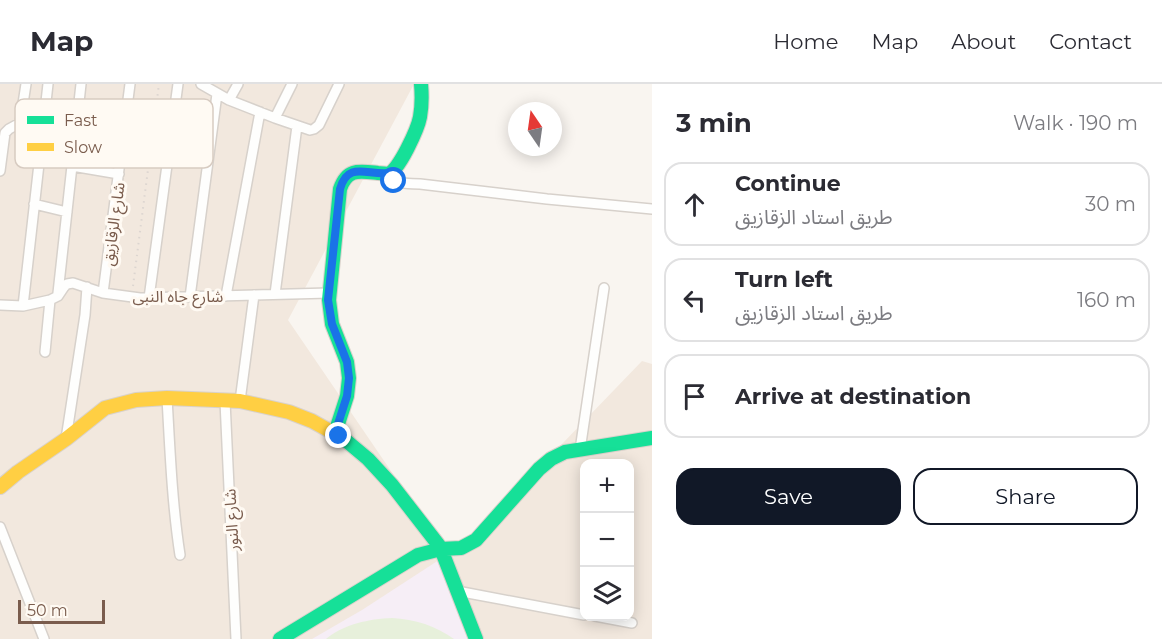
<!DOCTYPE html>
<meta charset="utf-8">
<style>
:root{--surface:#fff;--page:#f2f2f3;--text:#2b2b33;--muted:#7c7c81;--line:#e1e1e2;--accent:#111827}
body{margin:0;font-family:Montserrat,"Noto Sans Arabic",sans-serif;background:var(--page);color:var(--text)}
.controls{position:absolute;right:18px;bottom:18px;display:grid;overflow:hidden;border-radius:12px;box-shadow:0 3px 15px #0003}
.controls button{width:54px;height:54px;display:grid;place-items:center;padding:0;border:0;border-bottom:2px solid var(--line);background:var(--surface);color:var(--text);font:30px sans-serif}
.compass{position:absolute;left:508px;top:18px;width:54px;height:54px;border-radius:50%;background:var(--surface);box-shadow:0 3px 15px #0003;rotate:347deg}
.scale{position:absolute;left:18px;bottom:15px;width:87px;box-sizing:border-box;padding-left:6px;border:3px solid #7a5c4d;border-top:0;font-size:16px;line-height:21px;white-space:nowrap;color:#7a5c4d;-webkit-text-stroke:4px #fffaf3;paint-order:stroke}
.stop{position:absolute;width:18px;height:18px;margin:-14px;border:4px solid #1a73e8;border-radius:50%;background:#fff}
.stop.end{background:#1a73e8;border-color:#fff;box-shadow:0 2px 6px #0008}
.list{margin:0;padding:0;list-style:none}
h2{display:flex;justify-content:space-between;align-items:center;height:78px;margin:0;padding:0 24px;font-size:26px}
h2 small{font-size:20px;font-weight:400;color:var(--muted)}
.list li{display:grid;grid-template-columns:39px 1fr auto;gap:18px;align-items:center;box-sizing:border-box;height:84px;margin:0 12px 12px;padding:0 12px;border:2px solid var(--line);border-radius:18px}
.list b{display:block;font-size:22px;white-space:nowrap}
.list p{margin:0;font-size:20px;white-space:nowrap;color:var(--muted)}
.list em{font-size:20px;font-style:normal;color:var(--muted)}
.actions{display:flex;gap:12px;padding:18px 24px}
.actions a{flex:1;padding:14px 0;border:2px solid var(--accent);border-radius:18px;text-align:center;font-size:21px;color:var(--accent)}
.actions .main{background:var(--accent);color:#fff}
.icon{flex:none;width:33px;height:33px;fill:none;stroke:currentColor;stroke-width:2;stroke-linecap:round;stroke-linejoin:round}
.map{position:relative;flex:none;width:652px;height:555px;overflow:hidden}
header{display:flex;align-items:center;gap:36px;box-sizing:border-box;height:84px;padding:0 30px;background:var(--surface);border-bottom:2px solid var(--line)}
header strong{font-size:28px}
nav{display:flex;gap:33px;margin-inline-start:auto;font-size:21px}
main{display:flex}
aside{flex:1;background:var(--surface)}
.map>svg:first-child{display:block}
</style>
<header>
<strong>Map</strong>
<nav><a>Home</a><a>Map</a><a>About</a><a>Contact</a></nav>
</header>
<main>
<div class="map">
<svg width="652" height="555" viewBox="0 0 652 555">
<rect width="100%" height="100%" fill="#f9f5f0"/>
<path fill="#f2e8de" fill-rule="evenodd" d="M0 0H414L288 236 451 475 642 277 652 280V555H0ZM584 380H630V532H584Z"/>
<path fill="#f6eef6" d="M442 474 471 555H312L362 526Z"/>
<path fill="#e7f0db" d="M392 534C415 535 436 542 454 555H326C344 540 369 535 392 534Z"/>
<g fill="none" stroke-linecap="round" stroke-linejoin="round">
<g stroke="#d7d1cb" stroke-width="12">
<path id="street" d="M201 0 229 16 275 34 310 46 314 45 319 41 339 0
M229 16 238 0
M275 34 292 0
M72 82 119 90
M0 87 5 49 9 45 20 39 26 0
M389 89C398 102 406 99 420 100L547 115 652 125
M34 120 67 128
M58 209 81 0
M103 209 130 0
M275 210 297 42
M226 212 260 28
M190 213 217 10
M149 214 178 0
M0 221 23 222 50 216 58 212 64 203 67 200 73 199 103 209 140 214 329 209
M23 222 48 0
M45 268 50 216
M167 314C170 366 172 419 180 471
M225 317 236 555
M240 317 254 211
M66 355 85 231 87 203
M580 366 604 204
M0 443 44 555
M457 507 584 531
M595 532 632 539"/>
</g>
<g stroke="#d9d2cb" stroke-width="16">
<path id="fast" d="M421 0C422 11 422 22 420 33 418 44 399 87 388 90 385 90 381 89 378 89 359 87 347 84 340 105L329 216 332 240 347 278 349 294 347 312 337 343V349L368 375 392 401 437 459 441 465 476 555
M280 555 418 471 441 465 461 464 476 456 539 385 551 375 565 368 652 354"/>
</g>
<g stroke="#d9d2cb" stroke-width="16">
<path id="slow" d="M0 403 18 388 66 355 105 324 136 316 167 314 240 317 289 328 312 337 339 352"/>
</g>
<path stroke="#dcd5d0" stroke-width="2" stroke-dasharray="1.5 4.5" stroke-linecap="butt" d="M133 202 159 0"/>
<use href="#street" stroke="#fefefd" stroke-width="9"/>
<use href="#fast" stroke="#16e098" stroke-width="14"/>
<use href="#slow" stroke="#ffcf43" stroke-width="14"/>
</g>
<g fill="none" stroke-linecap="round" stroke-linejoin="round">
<path stroke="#1a73e8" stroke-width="8" d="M339 352 337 349V343L347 312 349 294 347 278 332 240 328 216 340 105C348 76 368 92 389 89L394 97"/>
</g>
<g text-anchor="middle" stroke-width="6" stroke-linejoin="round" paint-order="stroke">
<g font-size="16" fill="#7a5c4d" stroke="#fffaf3">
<text transform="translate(113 140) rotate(-82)" y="6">شارع الزقازيق</text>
<text x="178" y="218">شارع جاه النبى</text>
<text transform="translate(231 436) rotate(-93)" y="6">شارع النور</text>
</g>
</g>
<rect x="15" y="15" width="198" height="69" rx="9" fill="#fffaf3" stroke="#d7cbc1" stroke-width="1.5"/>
<rect x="27" y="32" width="27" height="8" fill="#16e098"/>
<rect x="27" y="59" width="27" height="8" fill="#ffcf43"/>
<g font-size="16" fill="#7a5c4d">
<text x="64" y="42">Fast</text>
<text x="64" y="69">Slow</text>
</g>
</svg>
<div class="controls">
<button>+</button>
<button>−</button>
<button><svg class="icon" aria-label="layers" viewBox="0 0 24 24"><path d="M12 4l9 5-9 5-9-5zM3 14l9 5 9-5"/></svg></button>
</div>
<svg class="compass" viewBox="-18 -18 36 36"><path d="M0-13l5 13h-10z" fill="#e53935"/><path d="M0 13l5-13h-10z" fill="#7c7c81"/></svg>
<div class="scale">50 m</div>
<div class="stop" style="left:394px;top:97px"></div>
<div class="stop end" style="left:339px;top:352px"></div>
</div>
<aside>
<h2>3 min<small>Walk · 190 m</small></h2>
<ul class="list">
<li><svg class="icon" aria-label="ahead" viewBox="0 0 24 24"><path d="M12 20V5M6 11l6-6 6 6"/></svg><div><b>Continue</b><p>طريق استاد الزقازيق</p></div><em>30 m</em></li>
<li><svg class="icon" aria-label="left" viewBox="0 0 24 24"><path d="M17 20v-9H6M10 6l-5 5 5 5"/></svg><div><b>Turn left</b><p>طريق استاد الزقازيق</p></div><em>160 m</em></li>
<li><svg class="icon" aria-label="arrive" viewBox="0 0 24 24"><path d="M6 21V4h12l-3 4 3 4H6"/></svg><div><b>Arrive at destination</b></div></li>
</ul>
<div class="actions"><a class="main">Save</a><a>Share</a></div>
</aside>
</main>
